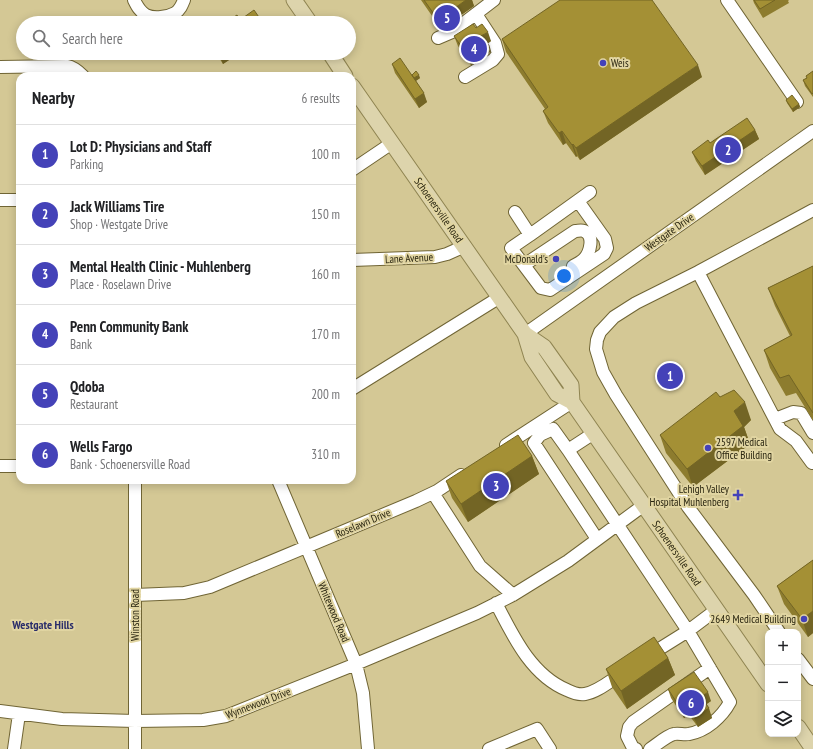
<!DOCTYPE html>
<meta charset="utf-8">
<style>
:root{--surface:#fff;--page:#f2f2f2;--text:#202124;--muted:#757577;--line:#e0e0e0;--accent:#4442b8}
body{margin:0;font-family:"PT Sans Narrow",sans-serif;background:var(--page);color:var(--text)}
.controls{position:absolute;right:12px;bottom:12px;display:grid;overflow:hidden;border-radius:8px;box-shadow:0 2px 10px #0003}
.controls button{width:36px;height:36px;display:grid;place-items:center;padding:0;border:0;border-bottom:1px solid var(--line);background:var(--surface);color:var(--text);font:20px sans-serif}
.you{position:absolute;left:564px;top:276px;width:14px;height:14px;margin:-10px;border:3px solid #fff;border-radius:50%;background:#1a73e8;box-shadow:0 0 0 6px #1a73e833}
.badge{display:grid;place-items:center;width:26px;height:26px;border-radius:50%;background:var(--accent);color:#fff;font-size:13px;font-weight:700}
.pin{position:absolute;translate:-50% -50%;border:2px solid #fff;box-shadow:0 1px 4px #0006}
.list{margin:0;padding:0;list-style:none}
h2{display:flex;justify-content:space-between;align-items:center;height:52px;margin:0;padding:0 16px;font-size:17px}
h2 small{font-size:13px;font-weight:400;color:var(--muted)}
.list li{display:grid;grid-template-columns:26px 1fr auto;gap:12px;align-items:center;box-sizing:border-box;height:60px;padding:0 16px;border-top:1px solid var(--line)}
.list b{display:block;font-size:15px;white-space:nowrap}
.list p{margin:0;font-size:13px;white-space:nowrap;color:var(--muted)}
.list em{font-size:13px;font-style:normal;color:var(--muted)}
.icon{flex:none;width:22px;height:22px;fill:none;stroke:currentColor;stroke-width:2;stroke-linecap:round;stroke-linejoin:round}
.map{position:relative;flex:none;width:813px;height:749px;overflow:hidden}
.search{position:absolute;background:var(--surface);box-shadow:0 2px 10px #0003;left:16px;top:16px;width:340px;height:44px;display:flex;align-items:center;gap:10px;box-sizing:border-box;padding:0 14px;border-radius:22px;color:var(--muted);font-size:15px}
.panel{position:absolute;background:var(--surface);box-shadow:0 2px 10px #0003;left:16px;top:72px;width:340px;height:412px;border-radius:12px}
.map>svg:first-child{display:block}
</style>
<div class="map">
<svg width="813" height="749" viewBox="0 0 813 749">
<rect width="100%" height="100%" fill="#d4c895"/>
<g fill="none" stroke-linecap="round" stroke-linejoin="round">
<g stroke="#706535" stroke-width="14">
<path id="minor" d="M134 0C137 6 140 12 146 15 154 19 168 17 175 13 180 10 182 5 184 0
M727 0 797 102
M438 38 452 32 494 0
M0 67 67 66C73 67 78 71 83 76
M465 77 493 60 498 54 495 43 476 14
M352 170 392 143
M0 200H20
M515 212 530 235 590 192
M530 235 511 248 541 288 550 290 604 254 607 248 605 239 578 201
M352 260 435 257 447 254 465 246
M524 265 575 231C578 231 581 230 584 231 595 235 590 253 584 259 581 262 577 264 573 266
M698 272 780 429 796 441 812 463 813 461
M525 334 813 131
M352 389 500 297
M775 419 793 412 801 413 813 433
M536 429 540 435 534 443 597 539
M540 435 553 429 568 450 688 631 648 656
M506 445 572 402
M568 450 594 433
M0 466H20
M135 480V749
M278 480 356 664 363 693 368 749
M433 493 480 566 513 595
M135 595 184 593 210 587 416 501 437 491 461 475
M496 603C513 636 531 675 567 690 573 693 579 695 585 694 598 692 611 680 623 673
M779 632 754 595 688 507 616 395 603 372 596 349 597 340 600 332 614 317 636 303 698 272 813 210
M798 659 813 679
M0 711 62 719 135 721 203 720 226 716 356 664 477 613 513 595 568 561 644 505
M14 749 19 714
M489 749 537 729 550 749
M636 749 633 748 627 736 629 727 633 722 710 668
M650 749C656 745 668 735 674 734 679 733 684 735 689 734 706 731 722 717 730 702L688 631 716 610"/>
</g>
<g stroke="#8f8451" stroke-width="17">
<path id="major" d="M294 0 310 23
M330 53 345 76
M352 86 525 334 532 357 557 394 572 402 768 684
M525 334 544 347 571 385 572 402
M798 727 813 749"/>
</g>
<use href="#minor" stroke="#fff" stroke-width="12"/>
<use href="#major" stroke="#ddd4ac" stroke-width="15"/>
</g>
<path fill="#8d7c2e" d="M421 0H472L474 6 444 27 439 26Z
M753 0H789L788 1 789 3 763 18 754 3Z
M476 28 491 41 487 44 490 52 471 65 458 46 454 36Z
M502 39 702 77 580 160 577 156 576 157 566 143 563 145 548 123 543 111 545 109 506 52Z
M216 53H227L229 60 223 64Z
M392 64 412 75 420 78 416 81 427 102 419 108 395 73Z
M813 71V97L805 86 803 80 807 78 806 76Z
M786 100 799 104 800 107 793 112 787 103Z
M755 130 759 139 705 175 696 161 692 152 710 143Z
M813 266V420L796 393 786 396 770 368 764 350 790 336 775 306 768 288Z
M720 397 751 420 744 427 750 444 693 487 666 453 660 435Z
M532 456 539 474 468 522 452 498 446 481Z
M813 560V633L808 637 784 604 777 586Z
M668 658 675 675 627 709 612 687 606 669Z
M668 689 711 701 706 704 712 718 698 727 689 715 684 718 671 698Z"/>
<path fill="#736525" d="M466 0H472L474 6 444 27 441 18Z
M488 32 491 41 487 44 490 52 471 65 468 56 481 36Z
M219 53H227L229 60 223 64Z
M698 65 702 77 580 160 576 148Z
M419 75 420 78 414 82 413 79Z
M424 93 427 102 419 108 415 99Z
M799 104 800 107 793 112 792 109Z
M755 130 759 139 705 175 702 166Z
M562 131 566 143 563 145 559 133Z
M573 144 577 156 576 157 572 145Z
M745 402 751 420 744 427 750 444 693 487 687 469 734 411Z
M532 456 539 474 468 522 461 504Z
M813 611V633L808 637 802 619Z
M668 658 675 675 627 709 621 691Z
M708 692 711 701 704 706 701 697Z
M686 706 689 715 684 718 681 709Z
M709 708 712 718 698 727 694 718Z"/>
<path fill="#a49035" stroke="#736525" d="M424 0H466L441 18 436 17Z
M560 0H652L698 65 576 148 573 144 572 145 562 131 559 133 543 111 548 107 502 39Z
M754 0H775L760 9Z
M254 10 263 23H225L237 15 240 20Z
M473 24 476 28 482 24 488 32 481 36 486 43 468 56 454 36Z
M400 58 424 93 415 99 392 64Z
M416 71 419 75 414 78 412 75Z
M813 71V93L812 94 803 80 807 78 806 76Z
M792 95 799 104 792 109 786 100Z
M747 118 755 130 702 166 692 152 708 140 710 143Z
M813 266V413L789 375 780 378 764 350 792 335 768 288Z
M734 390 745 402 734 411 743 426 687 469 660 435 716 392 720 397Z
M518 435 532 456 461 504 446 481Z
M813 560V611L802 619 777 586Z
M654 637 668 658 621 691 606 669Z
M694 672 708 692 701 697 709 708 694 718 686 706 681 709 668 689Z"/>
<g fill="#4442b8" stroke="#e1d5a2" stroke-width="1.5">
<circle cx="603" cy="63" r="4"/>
<circle cx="556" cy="259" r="4"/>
<circle cx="708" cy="448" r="4"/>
<path d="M736 489h4v4h4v4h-4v4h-4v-4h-4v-4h4z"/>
<circle cx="804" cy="619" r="4"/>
</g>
<g text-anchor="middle" stroke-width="4" stroke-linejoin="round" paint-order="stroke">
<g font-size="11" fill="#28240f" stroke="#e1d5a2" text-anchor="end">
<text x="611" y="67" text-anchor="start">Weis</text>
<text x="548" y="263">McDonald's</text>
<text x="716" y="446" text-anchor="start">2597 Medical<tspan x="716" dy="13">Office Building</tspan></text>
<text x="729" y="493">Lehigh Valley<tspan x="729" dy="13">Hospital Muhlenberg</tspan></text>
<text x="796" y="623">2649 Medical Building</text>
</g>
<g font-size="11" fill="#28240f" stroke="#e1d5a2">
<text transform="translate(439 210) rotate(55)" y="4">Schoenersville Road</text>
<text transform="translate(669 232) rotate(-35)" y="4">Westgate Drive</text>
<text transform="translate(409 258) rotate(-3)" y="4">Lane Avenue</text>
<text transform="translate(363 523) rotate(-23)" y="4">Roselawn Drive</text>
<text transform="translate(677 553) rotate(55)" y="4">Schoenersville Road</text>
<text transform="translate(334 612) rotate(67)" y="4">Whitewood Road</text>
<text transform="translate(135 615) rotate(-90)" y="4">Winston Road</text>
<text transform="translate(258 703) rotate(-21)" y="4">Wynnewood Drive</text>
</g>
<g font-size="12" font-weight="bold" fill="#2c2f6a" stroke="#e1d5a2">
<text x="43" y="629">Westgate Hills</text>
</g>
</g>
</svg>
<div class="controls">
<button>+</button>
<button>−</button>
<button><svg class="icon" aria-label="layers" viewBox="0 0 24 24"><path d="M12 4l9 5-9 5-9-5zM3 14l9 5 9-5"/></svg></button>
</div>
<div class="you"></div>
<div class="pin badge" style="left:670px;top:376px">1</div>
<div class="pin badge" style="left:728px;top:150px">2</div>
<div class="pin badge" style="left:496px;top:486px">3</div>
<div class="pin badge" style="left:474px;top:49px">4</div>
<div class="pin badge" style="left:447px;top:18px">5</div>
<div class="pin badge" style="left:691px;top:703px">6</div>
<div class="search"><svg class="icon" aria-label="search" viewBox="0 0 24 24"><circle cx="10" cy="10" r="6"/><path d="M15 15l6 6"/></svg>Search here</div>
<section class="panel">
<h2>Nearby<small>6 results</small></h2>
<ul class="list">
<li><span class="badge">1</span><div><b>Lot D: Physicians and Staff</b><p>Parking</p></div><em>100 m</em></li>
<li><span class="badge">2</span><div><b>Jack Williams Tire</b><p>Shop · Westgate Drive</p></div><em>150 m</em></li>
<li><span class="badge">3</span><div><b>Mental Health Clinic - Muhlenberg</b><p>Place · Roselawn Drive</p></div><em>160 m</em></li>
<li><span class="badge">4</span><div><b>Penn Community Bank</b><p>Bank</p></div><em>170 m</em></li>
<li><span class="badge">5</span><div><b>Qdoba</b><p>Restaurant</p></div><em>200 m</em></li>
<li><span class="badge">6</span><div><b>Wells Fargo</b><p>Bank · Schoenersville Road</p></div><em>310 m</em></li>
</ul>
</section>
</div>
